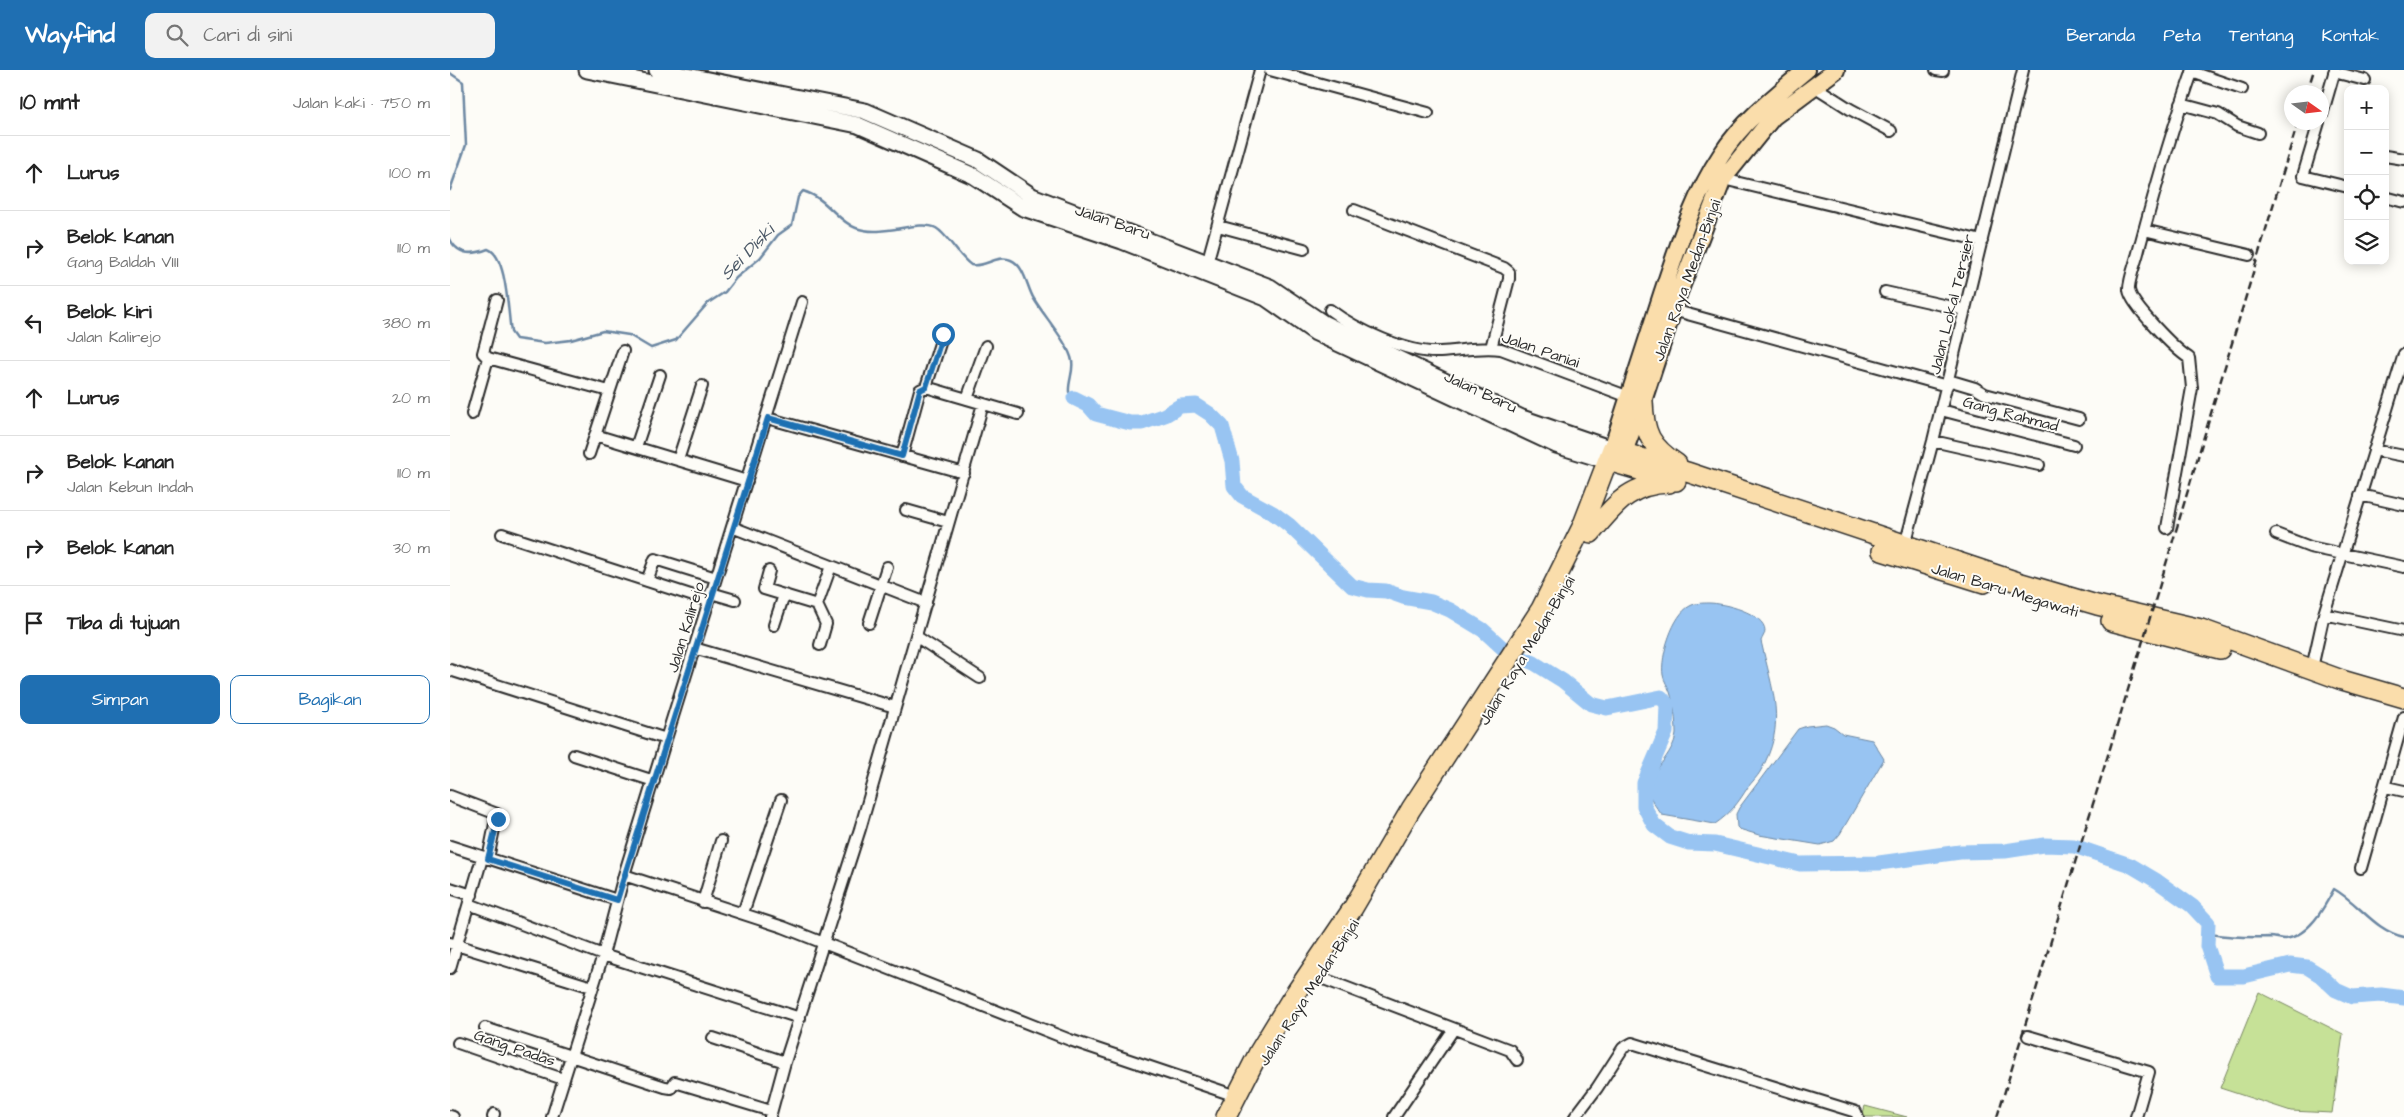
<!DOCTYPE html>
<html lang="id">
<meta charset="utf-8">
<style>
:root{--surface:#fff;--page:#f2f2f2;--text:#222;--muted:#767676;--line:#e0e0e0;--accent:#1f6fb2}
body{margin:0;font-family:"Architects Daughter",sans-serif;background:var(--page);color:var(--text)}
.controls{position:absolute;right:15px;top:15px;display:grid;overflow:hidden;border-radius:10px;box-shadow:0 2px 12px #0003}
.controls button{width:45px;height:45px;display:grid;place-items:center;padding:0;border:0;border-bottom:1px solid var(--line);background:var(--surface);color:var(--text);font:25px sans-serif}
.compass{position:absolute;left:1834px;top:15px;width:45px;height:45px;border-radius:50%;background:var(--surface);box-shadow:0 2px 12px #0003;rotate:104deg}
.stop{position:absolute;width:15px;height:15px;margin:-11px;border:4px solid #1f6fb2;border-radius:50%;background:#fff}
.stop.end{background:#1f6fb2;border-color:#fff;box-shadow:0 1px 5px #0008}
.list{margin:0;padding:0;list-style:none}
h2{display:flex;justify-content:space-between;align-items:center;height:65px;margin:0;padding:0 20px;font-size:21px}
h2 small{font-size:16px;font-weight:400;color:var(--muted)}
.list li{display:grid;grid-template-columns:32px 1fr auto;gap:15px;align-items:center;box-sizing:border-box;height:75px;padding:0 20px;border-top:1px solid var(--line)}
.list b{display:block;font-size:19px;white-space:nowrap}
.list p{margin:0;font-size:16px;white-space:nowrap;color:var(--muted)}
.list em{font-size:16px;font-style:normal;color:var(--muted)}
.actions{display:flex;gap:10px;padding:15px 20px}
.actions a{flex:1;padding:11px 0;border:1px solid var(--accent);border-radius:10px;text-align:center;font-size:18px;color:var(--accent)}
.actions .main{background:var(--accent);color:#fff}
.icon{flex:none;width:28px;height:28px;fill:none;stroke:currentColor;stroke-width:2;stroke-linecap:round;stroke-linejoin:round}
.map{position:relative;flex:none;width:1954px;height:1047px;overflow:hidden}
header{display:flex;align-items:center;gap:30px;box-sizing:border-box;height:70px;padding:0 25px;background:var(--accent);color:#fff}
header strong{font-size:24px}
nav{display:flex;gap:28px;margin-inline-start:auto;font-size:18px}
.search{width:350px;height:45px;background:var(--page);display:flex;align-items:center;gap:12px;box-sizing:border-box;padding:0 18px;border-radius:10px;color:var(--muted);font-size:19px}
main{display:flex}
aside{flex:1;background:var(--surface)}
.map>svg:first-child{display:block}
</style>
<header>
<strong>Wayfind</strong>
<div class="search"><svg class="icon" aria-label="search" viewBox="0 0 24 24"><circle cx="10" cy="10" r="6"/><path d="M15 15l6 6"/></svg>Cari di sini</div>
<nav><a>Beranda</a><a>Peta</a><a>Tentang</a><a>Kontak</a></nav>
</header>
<main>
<aside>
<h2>10 mnt<small>Jalan kaki · 750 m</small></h2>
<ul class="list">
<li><svg class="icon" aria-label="ahead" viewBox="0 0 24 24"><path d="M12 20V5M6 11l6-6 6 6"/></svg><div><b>Lurus</b></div><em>100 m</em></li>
<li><svg class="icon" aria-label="right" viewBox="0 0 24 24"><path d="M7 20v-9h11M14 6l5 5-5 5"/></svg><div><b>Belok kanan</b><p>Gang Baldah VIII</p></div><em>110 m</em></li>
<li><svg class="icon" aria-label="left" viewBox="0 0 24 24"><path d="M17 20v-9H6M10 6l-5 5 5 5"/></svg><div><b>Belok kiri</b><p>Jalan Kalirejo</p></div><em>380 m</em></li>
<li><svg class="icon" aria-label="ahead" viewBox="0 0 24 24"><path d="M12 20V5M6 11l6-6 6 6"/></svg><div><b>Lurus</b></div><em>20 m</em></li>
<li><svg class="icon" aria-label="right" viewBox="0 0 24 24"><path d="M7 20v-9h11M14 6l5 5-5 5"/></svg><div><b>Belok kanan</b><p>Jalan Kebun Indah</p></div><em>110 m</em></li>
<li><svg class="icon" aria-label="right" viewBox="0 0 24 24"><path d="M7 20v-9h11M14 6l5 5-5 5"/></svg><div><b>Belok kanan</b></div><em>30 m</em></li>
<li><svg class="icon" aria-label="arrive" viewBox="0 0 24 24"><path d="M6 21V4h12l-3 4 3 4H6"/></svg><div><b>Tiba di tujuan</b></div></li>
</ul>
<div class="actions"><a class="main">Simpan</a><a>Bagikan</a></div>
</aside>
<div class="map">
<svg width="1954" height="1047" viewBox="0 0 1954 1047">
<rect width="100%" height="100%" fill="#fdfcf7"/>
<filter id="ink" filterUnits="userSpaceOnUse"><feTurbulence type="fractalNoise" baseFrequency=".02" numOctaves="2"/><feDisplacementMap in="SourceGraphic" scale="10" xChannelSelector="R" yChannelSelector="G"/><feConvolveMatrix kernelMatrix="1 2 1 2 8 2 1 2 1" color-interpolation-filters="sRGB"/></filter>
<g filter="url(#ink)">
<path fill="#c6e197" stroke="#788661" d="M1809 922 1893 964 1882 1043 1841 1041 1770 1018Z
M1415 1036 1457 1047H1412Z"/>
<path fill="#98c4f2" stroke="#6c87a2" d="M1259 533C1273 533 1315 543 1315 561 1315 564 1312 568 1311 571 1322 620 1338 654 1310 702 1307 707 1302 712 1298 717 1288 733 1281 743 1265 754L1212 745C1206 737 1199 728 1198 718 1198 705 1224 684 1226 664 1226 651 1224 634 1220 622 1218 616 1214 611 1213 605 1210 587 1223 544 1240 536 1245 533 1253 533 1259 533Z
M1376 654 1384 657 1393 664 1422 670 1434 689 1390 764 1384 771 1370 775 1309 765 1289 759 1287 757 1286 744 1289 738 1348 659 1357 656Z"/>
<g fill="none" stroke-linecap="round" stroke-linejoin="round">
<path stroke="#6c87a2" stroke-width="2.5" d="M0 3 13 12 16 75 0 120
M0 169C8 186 23 185 38 179 57 185 58 244 61 262L66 269 95 273 121 270 153 261 179 265 201 278 226 270 258 233 275 222 286 208 310 188 328 165 342 155 348 127 353 121C377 128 387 151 406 158 433 168 468 149 486 158 498 165 508 186 521 195 534 198 548 184 561 190 575 196 577 218 584 229 594 246 619 274 622 291 624 301 618 312 619 322L624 328
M1759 864C1781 867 1797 868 1820 867 1825 867 1830 869 1835 869 1859 866 1874 838 1884 819 1909 833 1925 861 1954 867"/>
<path stroke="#98c4f2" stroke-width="15" d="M624 328 638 335 646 344 680 353H692L715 345 730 336 746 335 760 344 772 356 782 391 784 416 792 426 823 443 839 455 902 516 918 520 936 521 953 527 981 532 1000 540 1033 560 1057 582 1084 593 1113 611 1141 634 1157 638 1211 627 1217 634 1216 662 1194 713V736L1204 755 1220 767 1239 773 1265 774 1350 794 1429 793 1510 782 1555 781 1594 775 1624 776 1680 795 1707 811 1742 836 1758 853 1757 876 1767 906H1794L1840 895 1857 897 1870 905 1886 920 1902 927 1931 925 1954 928"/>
<g stroke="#2b2b2b" stroke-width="14">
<path id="street" d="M820 0 978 43
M1486 0 1493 1
M1742 2 1792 19
M1884 2 1915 10
M1364 16 1400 39 1441 61
M1731 34 1768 44 1787 56 1808 63
M1872 45 1885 0
M1869 52 1853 106 1898 117
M1935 86 1954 89
M1273 109 1532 171
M1935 127 1954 132
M904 140 1054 198 1059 202V209L1041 278
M768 156 854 179
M1694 160 1799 185
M756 197 810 0
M1435 222 1515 240
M47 230 33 283 38 288 159 321
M880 240C905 259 958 284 990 282 1010 281 1031 276 1051 279L1179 327
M1223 240 1497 316
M1498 310 1525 318 1535 324 1629 349
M476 317 568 344
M517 329 536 276
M1491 340 1624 375
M22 344 38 288
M317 348 514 403
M145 365 297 411
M1483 371 1589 395
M186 377 210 305
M1924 380 1954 386
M139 384 173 281
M452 386 470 320 476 317 493 264
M228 390 252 316
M1910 425 1954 435
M456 440 498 452
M282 457 476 533
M1717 458 1742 318 1739 288C1726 280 1681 235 1679 220 1678 211 1687 189 1689 179 1705 119 1722 59 1743 0
M52 464 259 531
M1826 464 1860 477 1954 497
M1455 475 1483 371 1573 0
M319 501 314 519 367 535
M197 511 205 489 266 508
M261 523 285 530
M1874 544 1954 561
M419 553 437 497
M324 555 334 525
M467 567 530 608
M370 575 376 554 367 535 381 496
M244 578 445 637
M1862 598 1874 544 1954 284
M0 600 216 669
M124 685 204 711
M1936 717 1954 721
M0 726 47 744 38 789
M0 776 167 830
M1911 798 1954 647
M174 805 333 857 620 970 786 1026
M0 818 22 825
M253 832 271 771
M19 834 153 885 350 948
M293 843 331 730
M0 873 142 917
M0 898 32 788
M866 906 1060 980 1067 990
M35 958 215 1017 221 1018 225 1012 321 1041
M1578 966 1699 1002 1686 1047
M263 968 335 992
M8 973 113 1009
M0 1046 3 1047
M43 1047 44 1044
M102 1047 153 885 174 805 216 669 352 232
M320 1047 335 992 410 759 533 334
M944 1047 1003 960
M1125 1047 1147 1018 1173 978 1182 973 1406 1042 1408 1047"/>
</g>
<g stroke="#2b2b2b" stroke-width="19">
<path id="secondary" d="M137 0 408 55 524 106 573 138 672 171 816 228 866 263 1106 375 1158 391
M207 0 415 41 528 90 582 126 820 217 873 253 1072 348 1162 379"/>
</g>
<g stroke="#2b2b2b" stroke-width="20">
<path id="primary" d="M1162 379C1179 327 1195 276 1212 224 1228 177 1243 127 1271 85 1292 52 1326 25 1356 0
M1174 382 1193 331 1228 225 1273 109 1323 47 1386 0"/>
</g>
<g stroke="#2b2b2b" stroke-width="22">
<path id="highway" d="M1193 331C1194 363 1200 376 1227 394
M1158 391 1226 411
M1141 463C1165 435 1179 414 1219 413
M1432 481 1534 513
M1661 551 1770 579
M776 1047 809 982 840 931 903 838 961 739 1091 539 1132 457 1162 379 1237 402 1568 512 1647 535 1751 559 1892 610 1954 628"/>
</g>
<use href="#street" stroke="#fdfcf7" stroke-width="10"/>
<use href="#secondary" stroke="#fdfcf7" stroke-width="15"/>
<use href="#primary" stroke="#faddab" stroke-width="16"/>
<use href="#highway" stroke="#faddab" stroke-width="19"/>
<path stroke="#2b2b2b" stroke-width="2.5" stroke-dasharray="8 4" stroke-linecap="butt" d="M1857 22 1864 0
M1547 1047 1696 561 1848 52"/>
</g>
</g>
<g fill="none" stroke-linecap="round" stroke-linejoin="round" filter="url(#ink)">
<path stroke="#1f6fb2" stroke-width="6" d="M48 749 38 789 167 830 318 348 452 386 470 320 476 317 493 264"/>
</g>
<g text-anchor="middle" stroke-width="4" stroke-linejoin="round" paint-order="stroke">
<g font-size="16" fill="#2b2b2b" stroke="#fdfcf7">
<text transform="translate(663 151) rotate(19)" y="6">Jalan Baru</text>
<text transform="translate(1236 210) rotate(-70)" y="6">Jalan Raya Medan-Binjai</text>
<text transform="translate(1501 234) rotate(-76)" y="6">Jalan Lokal Tersier</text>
<text transform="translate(1091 279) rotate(19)" y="6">Jalan Paniai</text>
<text transform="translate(1031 321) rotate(25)" y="6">Jalan Baru</text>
<text transform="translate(1561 343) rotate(15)" y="6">Gang Rahmad</text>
<text transform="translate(1555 519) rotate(17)" y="6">Jalan Baru Megawati</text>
<text transform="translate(235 557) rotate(-73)" y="6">Jalan Kalirejo</text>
<text transform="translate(1076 580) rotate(-59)" y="6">Jalan Raya Medan-Binjai</text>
<text transform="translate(858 922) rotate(-57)" y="6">Jalan Raya Medan-Binjai</text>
<text transform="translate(65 977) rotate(19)" y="6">Gang Padas</text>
</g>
<g font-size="18" font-style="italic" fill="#4c5967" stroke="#fdfcf7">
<text transform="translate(297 182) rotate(-46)" y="6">Sei Diski</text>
</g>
</g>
</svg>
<div class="controls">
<button>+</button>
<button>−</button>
<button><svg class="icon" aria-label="locate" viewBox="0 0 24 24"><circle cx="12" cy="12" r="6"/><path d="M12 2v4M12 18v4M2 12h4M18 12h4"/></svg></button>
<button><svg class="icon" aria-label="layers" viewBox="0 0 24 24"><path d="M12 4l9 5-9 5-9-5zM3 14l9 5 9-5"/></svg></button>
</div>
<svg class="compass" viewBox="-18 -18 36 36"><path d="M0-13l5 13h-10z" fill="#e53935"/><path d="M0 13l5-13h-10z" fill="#767676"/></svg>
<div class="stop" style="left:493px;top:264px"></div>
<div class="stop end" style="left:48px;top:749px"></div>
</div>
</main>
